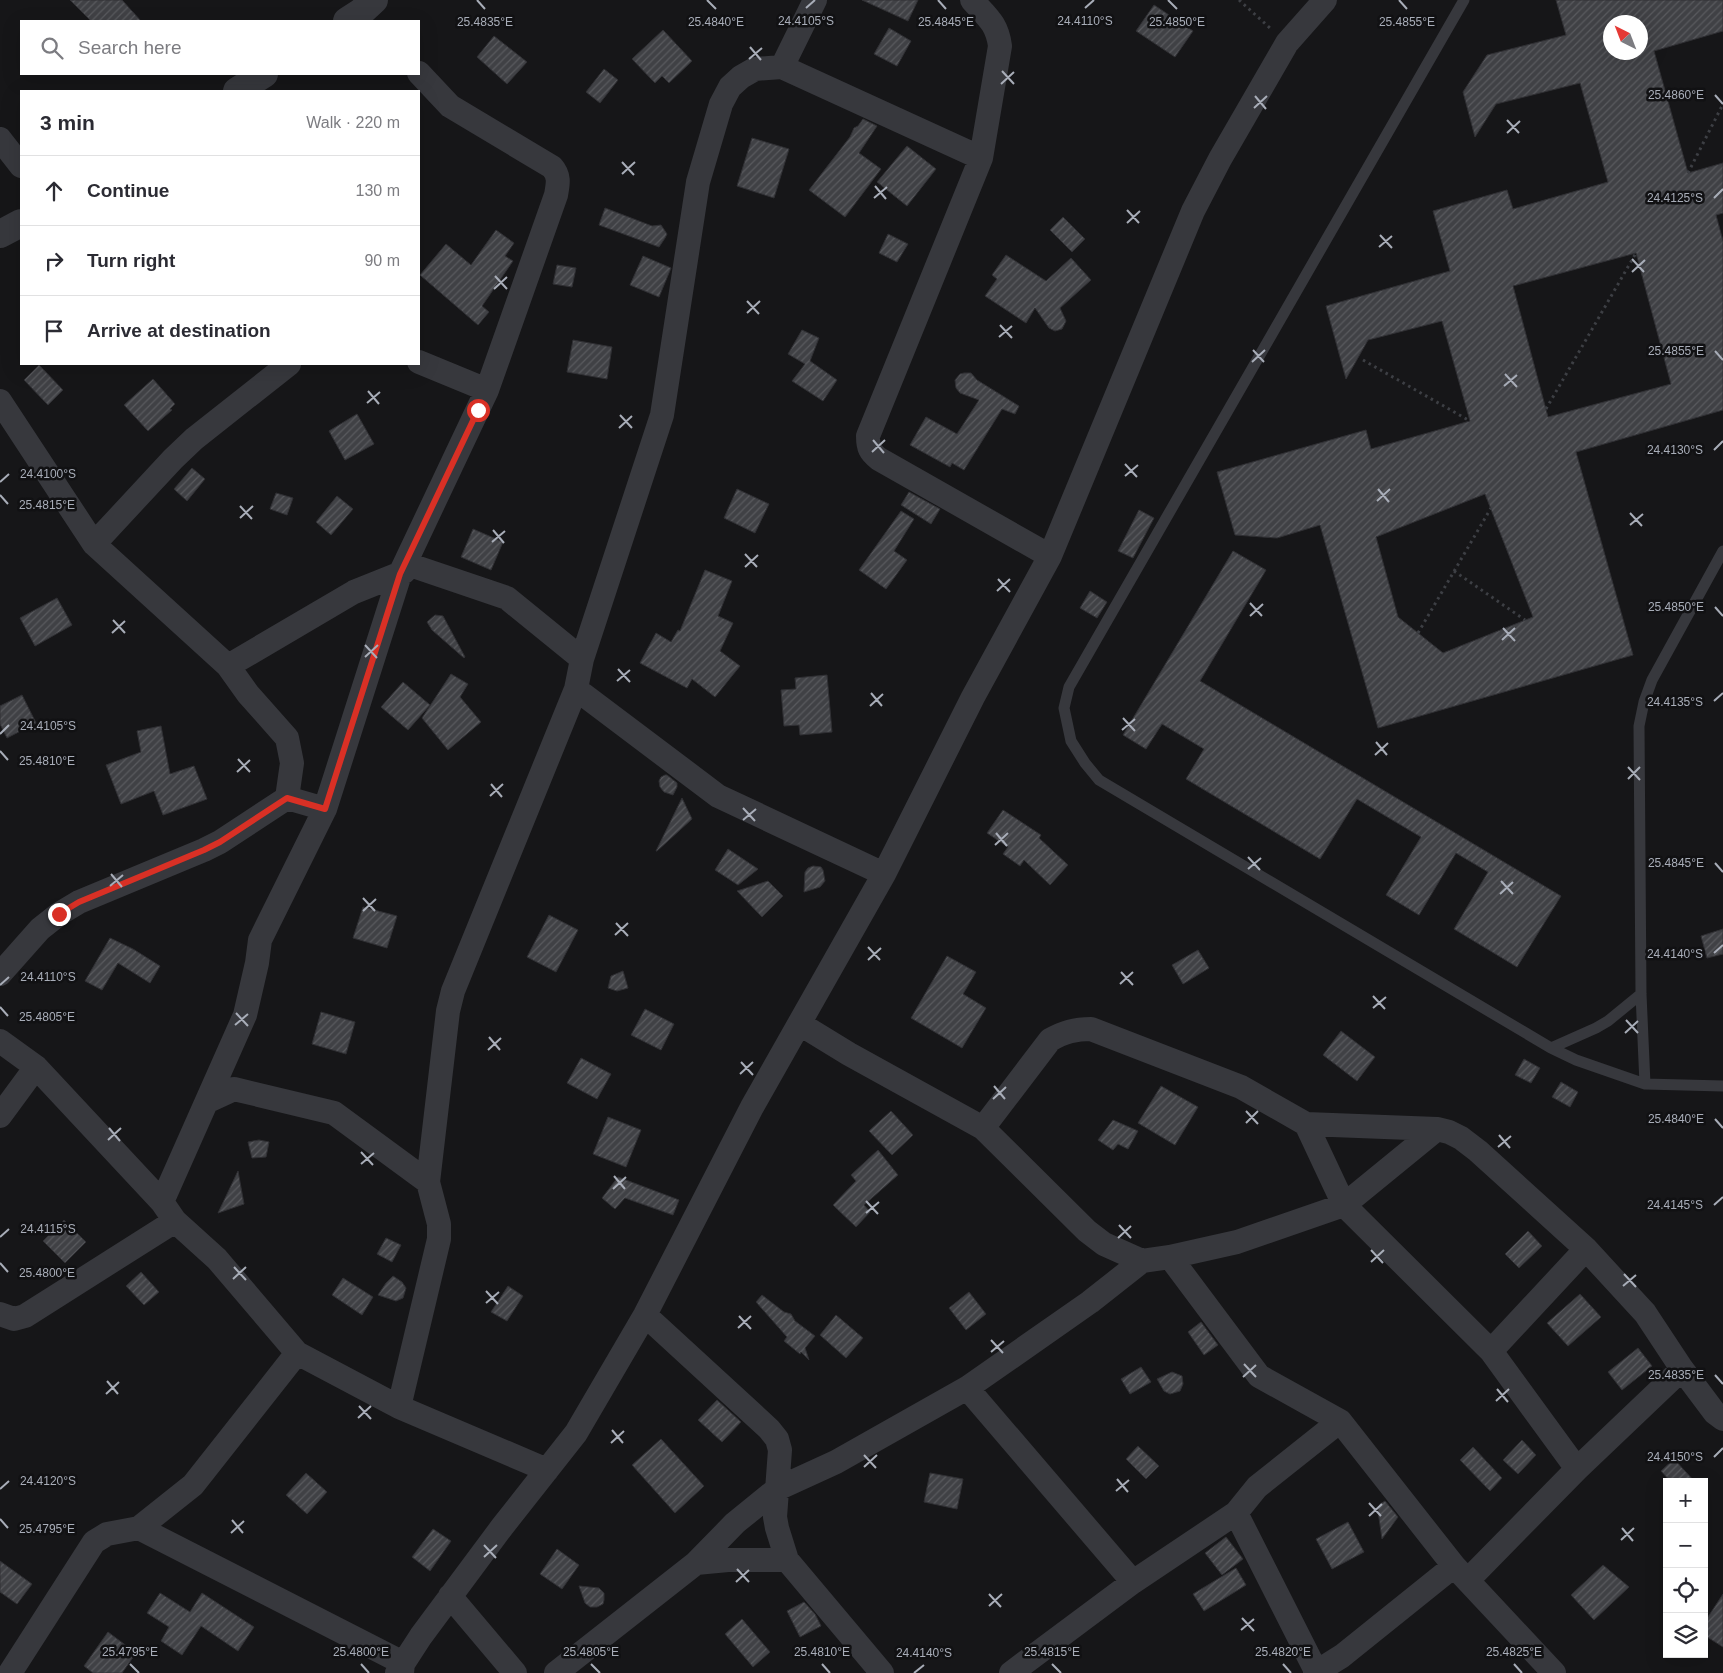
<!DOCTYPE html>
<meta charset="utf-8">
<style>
:root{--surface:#fff;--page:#f7f7f7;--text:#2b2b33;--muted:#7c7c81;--line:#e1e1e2}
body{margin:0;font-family:Arial,sans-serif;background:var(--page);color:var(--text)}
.controls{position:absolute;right:15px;bottom:15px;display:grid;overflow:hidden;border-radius:0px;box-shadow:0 5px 20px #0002}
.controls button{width:45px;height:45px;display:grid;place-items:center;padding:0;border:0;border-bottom:1px solid var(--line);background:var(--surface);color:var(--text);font:25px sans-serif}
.compass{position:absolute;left:1603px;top:15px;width:45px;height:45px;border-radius:50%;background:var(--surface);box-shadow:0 5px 20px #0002;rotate:318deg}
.stop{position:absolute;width:15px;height:15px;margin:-11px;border:4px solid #d93025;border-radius:50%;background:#fff}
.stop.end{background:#d93025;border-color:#fff;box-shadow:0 1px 5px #0008}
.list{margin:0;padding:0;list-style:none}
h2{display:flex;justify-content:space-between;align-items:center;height:65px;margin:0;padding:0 20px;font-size:21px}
h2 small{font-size:16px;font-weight:400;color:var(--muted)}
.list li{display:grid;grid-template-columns:32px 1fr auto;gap:15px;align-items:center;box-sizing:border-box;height:70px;padding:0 20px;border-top:1px solid var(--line)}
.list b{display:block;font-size:19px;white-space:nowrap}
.list em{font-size:16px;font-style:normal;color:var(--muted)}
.icon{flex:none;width:28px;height:28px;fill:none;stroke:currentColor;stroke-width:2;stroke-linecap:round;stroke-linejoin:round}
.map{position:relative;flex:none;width:1723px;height:1673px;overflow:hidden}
.search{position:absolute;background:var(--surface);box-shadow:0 5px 20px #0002;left:20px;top:20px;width:400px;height:55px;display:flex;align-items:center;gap:12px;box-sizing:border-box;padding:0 18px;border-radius:0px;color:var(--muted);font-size:19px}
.panel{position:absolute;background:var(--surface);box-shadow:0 5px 20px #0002;left:20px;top:90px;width:400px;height:275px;border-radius:0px}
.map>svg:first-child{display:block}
</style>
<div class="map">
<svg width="1723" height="1673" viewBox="0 0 1723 1673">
<defs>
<pattern id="building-hatch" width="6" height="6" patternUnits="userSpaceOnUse" patternTransform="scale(1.25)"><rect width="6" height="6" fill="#404145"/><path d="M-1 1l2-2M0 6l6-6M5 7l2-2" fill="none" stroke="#595a5e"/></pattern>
</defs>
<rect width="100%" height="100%" fill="#161618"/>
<path fill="url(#building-hatch)" stroke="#303034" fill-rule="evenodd" d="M70 0H122L141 21H91Z
M862 0H918L908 21Z
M1556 0H1723V31L1654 51 1688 173 1723 163V213L1716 215 1723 241V410L1576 452 1633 655 1378 728 1320 525 1277 538 1235 535 1217 472 1366 430 1371 449 1470 421 1442 321 1368 340 1346 379 1326 306 1450 271 1433 211 1507 190 1513 209 1608 182 1580 83 1496 104 1475 137 1463 92 1487 55 1566 35ZM1610 22H1640V52H1610ZM1636 253 1671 384 1548 417 1513 286ZM1485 494 1533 617 1443 653 1398 617 1376 537Z
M1154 5 1193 31 1175 57 1136 31Z
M889 28 911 41 897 66 874 54Z
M663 30 692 61 669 83 662 76 655 83 632 59Z
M494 36 527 62 507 84 477 57Z
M604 69 618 80 600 103 586 92Z
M863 119 877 126 859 153 881 169 845 217 809 190 850 137 854 128 858 126Z
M752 138 789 149 774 198 737 186Z
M907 146 936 169 907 206 877 182Z
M605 208 652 226 661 225 667 234 665 238 659 247 599 225Z
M1063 217 1085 239 1072 252 1050 230Z
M496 230 514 243 505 256 513 261 482 306 489 312 478 325 420 275 446 244 471 265Z
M888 234 908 244 897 262 879 253Z
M1006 255 1046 281 1071 258 1091 280 1060 308 1066 321 1062 329 1055 331 1049 328 1035 308 1026 323 985 296 997 279 992 275Z
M643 256 671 268 659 297 630 285Z
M557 265 576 268 572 287 553 284Z
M802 330 819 338 810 361 837 380 823 401 792 381 805 364 788 354Z
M573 340 612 347 607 379 567 372Z
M39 365 63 390 48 405 24 380Z
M964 373H971L977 380 1019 406 1015 414 1002 409 964 470 952 463 950 467 910 445 926 417 957 434 979 400 960 393 956 388 955 380 960 374Z
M153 379 175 404 170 409 172 410 148 431 124 405Z
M357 414 374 444 345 460 329 431Z
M192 468 205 479 187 501 174 489Z
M737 489 769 504 755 533 724 518Z
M909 492 940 509 931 524 901 505Z
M276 493 293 498 287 515 270 509Z
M337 496 353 509 331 535 316 522Z
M1139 510 1154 518 1133 558 1118 551Z
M901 511 914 519 894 551 907 560 886 589 859 570Z
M473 529 503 542 491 570 461 557Z
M1233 551 1266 570 1200 681 1561 896 1517 967 1454 929 1488 872 1456 853 1419 915 1386 895 1421 837 1357 799 1320 859 1186 779 1204 749 1162 724 1146 749 1123 735Z
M705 570 732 581 718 616 733 623 720 651 740 666 715 697 692 679 687 688 640 663 656 633 671 642 678 630 680 631Z
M1090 591 1107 602 1097 618 1080 608Z
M57 598 72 625 35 646 20 618Z
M435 615 443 616 465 657 464 658 432 630 427 622Z
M451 674 468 684 460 697 481 722 448 750 422 718Z
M827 675 832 732 800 735 799 725 784 726 781 690 796 689 795 678Z
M403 682 430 705 408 730 381 707Z
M22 695 36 723 7 738 0 724V706Z
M161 726 170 774 194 766 207 799 163 815 154 791 121 804 106 765 141 752 137 731Z
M665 775H667L677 783V787L673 795 664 792 660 787 659 781 661 777Z
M682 798 692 819 657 851H656Z
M1003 810 1041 835 1039 838 1068 865 1050 885 1024 860 1020 866 1003 854 1008 847 987 833Z
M728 849 758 869 738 885 715 870Z
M813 866 821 867 823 870 825 881 820 887 804 892 805 872 808 868Z
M768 881 783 896 762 917 737 891Z
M363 907 397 916 387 948 353 938Z
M549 915 578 930 556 972 527 957Z
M1723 929V954L1707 958 1701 936Z
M110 938 133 949 160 966 150 983 118 963 102 990 85 981Z
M1198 950 1209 968 1183 984 1172 965Z
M947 956 976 972 963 994 986 1008 962 1048 911 1018Z
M623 971 628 988 617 991 608 988 611 976Z
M645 1009 674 1024 661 1050 631 1035Z
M321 1012 355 1022 346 1054 312 1044Z
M1341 1031 1375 1057 1357 1081 1323 1055Z
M581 1058 611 1074 597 1099 567 1083Z
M1524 1059 1540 1068 1531 1083 1515 1075Z
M1561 1082 1578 1092 1570 1107 1552 1097Z
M1161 1086 1198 1107 1175 1145 1138 1123Z
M891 1111 913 1135 892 1155 869 1131Z
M608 1117 641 1130 626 1167 593 1154Z
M1113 1120 1138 1131 1128 1149 1118 1144 1113 1150 1098 1140Z
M259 1140 269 1142 266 1157 252 1158 248 1142Z
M878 1150 898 1175 864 1205 870 1212 856 1227 833 1205 856 1181 851 1175Z
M238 1171 244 1204 218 1213Z
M618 1177 679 1200 673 1215 625 1198 615 1209 602 1198Z
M64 1220 86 1242 65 1263 43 1241Z
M1528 1231 1542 1246 1519 1268 1505 1254Z
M386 1238 401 1245 392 1262 377 1254Z
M141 1272 159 1292 144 1305 126 1286Z
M393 1276 402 1282 406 1288 403 1298 396 1301 378 1295 386 1283Z
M343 1278 373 1297 362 1315 332 1295Z
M508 1286 523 1296 507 1321 491 1312Z
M969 1292 986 1314 966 1330 949 1308Z
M1580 1294 1601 1317 1568 1346 1547 1323Z
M762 1295 784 1312 791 1314 795 1321 815 1336 805 1348 809 1360 801 1352 800 1354 784 1341 787 1337 756 1302Z
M836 1315 863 1338 846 1358 820 1335Z
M1201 1322 1218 1345 1204 1355 1188 1332Z
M1638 1348 1652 1366 1622 1390 1608 1372Z
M1141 1367 1151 1382 1130 1394 1121 1379Z
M1172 1372 1182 1376 1183 1384 1180 1391 1170 1394 1164 1391 1157 1379Z
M717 1400 741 1422 722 1442 698 1420Z
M661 1439 704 1486 675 1513 632 1465Z
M1522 1440 1536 1455 1518 1474 1503 1460Z
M1138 1446 1159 1466 1146 1479 1126 1459Z
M1473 1447 1502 1478 1490 1491 1460 1460Z
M1674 1459 1695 1482H1671L1661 1471Z
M306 1473 327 1492 307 1514 286 1495Z
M930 1473 963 1479 957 1509 924 1502Z
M1385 1501 1398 1517 1382 1539 1378 1511 1380 1504Z
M1348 1522 1364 1552 1332 1569 1316 1539Z
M433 1529 451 1541 430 1571 412 1557Z
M1226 1537 1243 1559 1222 1575 1205 1553Z
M557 1549 579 1565 562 1589 540 1574Z
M0 1561 32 1584 17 1604 0 1592Z
M1603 1565 1629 1587 1594 1620 1571 1595Z
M1236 1568 1246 1585 1204 1611 1193 1594Z
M579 1586 599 1588 604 1593V1600L603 1604 597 1607H590L585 1603Z
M160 1593 190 1612 202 1593 254 1627 238 1651 201 1626 182 1655 161 1641 169 1627 147 1613Z
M1723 1594V1647L1704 1635V1623Z
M804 1602 815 1614 821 1626 800 1637 787 1611Z
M742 1619 770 1652 753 1667 725 1634Z
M108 1632 136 1653 122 1673H93L84 1666Z"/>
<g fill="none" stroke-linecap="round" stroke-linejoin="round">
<path stroke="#3d3f44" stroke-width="3" stroke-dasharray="2.5 4" stroke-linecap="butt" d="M1239 0 1270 28
M1688 173 1723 104
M1363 360 1470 421
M1546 409 1636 253
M1454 571 1525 620
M1418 633 1491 508"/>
<path stroke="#37383d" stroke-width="11" d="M1464 0 1069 687 1064 708 1071 741 1085 763 1099 780 1551 1048 1576 1060 1645 1084 1723 1086
M1551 1048 1596 1028 1608 1021 1641 994
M1645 1084 1641 994 1639 726 1644 702 1652 680 1723 551"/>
<path stroke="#37383d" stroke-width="24" d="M972 0C987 17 997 23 1000 46L981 158 868 436C868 448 870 452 879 459L1050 556
M782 67 981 158
M0 139 21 166
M419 362 487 390
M0 401 94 544
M228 666 354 592 404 572 410 565 507 598 582 659
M576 689 718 796 884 874
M325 809 400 574 487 390 556 195C558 184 560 176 552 167L450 106 419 73
M0 974 40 929 59 914 79 902 204 850 220 842 287 798
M800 1024 849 1054 983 1128 1087 1231 1104 1244 1142 1261 1170 1257 1237 1242 1344 1205 1437 1129
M0 1041 36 1067 162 1202 175 1221 217 1259 297 1353 399 1407 547 1470
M208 1101 234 1089 334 1113 428 1182
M0 1116 36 1067
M1306 1124 1344 1205 1491 1351 1577 1469
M983 1128 1050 1040C1064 1032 1075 1029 1091 1029L1241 1087 1306 1124 1437 1129 1449 1132 1461 1138 1478 1151 1586 1249 1645 1313 1682 1369 1715 1413 1723 1419
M162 1202 245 1015 257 963 260 940 325 809 287 798 292 763 287 738 248 694 228 666 94 544 173 459 194 439 289 364
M1170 1257 1259 1376 1340 1421 1454 1566 1554 1673
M0 1314 14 1319 25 1316 175 1221
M645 1315 769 1429 777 1439 780 1450 775 1517 777 1528 787 1560
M1491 1351 1586 1249
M967 1388 1133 1582
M399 1407 439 1239V1224L428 1182 448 1011 453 991 576 689 582 659 662 415 698 182 721 104 730 87 741 77 755 69 782 67 815 0
M1236 1513 1317 1673
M139 1528 403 1663 402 1673
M696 1563 735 1523 777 1489 836 1462 967 1388 1090 1302 1142 1261
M1468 1580 1577 1469 1682 1369
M450 1596 515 1673
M10 1673 94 1542 107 1534 139 1528 193 1485 297 1353
M397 1673 421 1636 502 1527 576 1433 645 1315 752 1107 884 874 973 697 1050 556 1193 211 1220 159 1287 43 1325 0
M556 1673 696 1563 728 1560H787L882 1673
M1011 1673 1133 1582 1236 1513 1257 1487 1340 1421
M1315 1673 1342 1656 1454 1566"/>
<path stroke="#37383d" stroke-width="28" d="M347 21 361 12 374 0
M237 91 264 74
M0 234 21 223"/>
</g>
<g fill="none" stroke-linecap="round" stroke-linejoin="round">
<path stroke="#d93025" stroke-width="6" d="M59 914 79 902 204 850 220 842 287 798 325 809 400 574 478 410"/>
</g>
<path fill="none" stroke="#a8adb8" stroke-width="2" d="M477 0 485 9M707 0 716 9M938 0 946 9M1168 0 1177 9M1399 0 1407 9M806 8 815 0M1085 8 1094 0M750 47 761 60M749 59 762 48M1002 71 1014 84M1001 84 1014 72M1715 95 1723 104M1255 96 1266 109M1254 108 1267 96M1507 120 1519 133M1507 133 1520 121M622 162 634 175M622 174 635 162M875 186 886 199M874 198 887 187M1714 198 1723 189M1127 210 1139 223M1127 223 1140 211M1380 235 1392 248M1379 247 1392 236M1632 259 1644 272M1632 272 1645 260M495 276 507 289M494 289 507 277M747 301 759 314M747 313 760 301M1000 325 1012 338M999 337 1012 326M1253 350 1264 362M1715 351 1723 360M1252 362 1265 350M1505 374 1517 387M1504 386 1517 375M368 391 379 404M367 403 380 392M620 415 632 428M619 428 632 416M873 440 884 453M1714 450 1723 441M872 452 885 440M1125 464 1137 477M1125 476 1138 465M0 482 9 474M1378 489 1389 502M0 495 8 504M1377 501 1390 489M240 506 252 519M1630 513 1642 526M240 518 253 506M1630 525 1643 514M493 530 504 543M492 542 505 531M745 554 757 567M745 567 758 555M998 579 1010 592M997 591 1010 579M1250 603 1262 616M1715 607 1723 616M1250 616 1263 604M113 620 125 633M1503 628 1515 641M112 633 125 621M1502 640 1515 628M365 645 377 658M365 657 378 645M618 669 630 682M617 681 630 670M871 693 882 706M1714 701 1723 693M870 706 883 694M1123 718 1135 731M1122 730 1135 719M0 734 9 725M1376 742 1387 755M0 751 8 760M1375 755 1388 743M238 759 250 772M1628 767 1640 780M237 772 250 760M1628 779 1640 767M491 784 502 797M490 796 503 784M743 808 755 821M743 820 756 809M996 833 1007 846M995 845 1008 833M1248 857 1260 870M1715 863 1723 872M1248 869 1261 858M111 874 122 887M1501 881 1513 894M110 886 123 875M1500 894 1513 882M363 898 375 911M363 911 376 899M616 923 628 936M615 935 628 923M868 947 880 960M1714 953 1723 945M868 960 881 948M1121 972 1133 985M1120 984 1133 972M0 985 9 977M1373 996 1385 1009M0 1007 8 1016M1373 1008 1386 997M236 1013 248 1026M1626 1020 1638 1033M235 1025 248 1014M1625 1033 1638 1021M489 1037 500 1050M488 1050 501 1038M741 1062 753 1075M740 1074 753 1062M994 1086 1005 1099M993 1099 1006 1087M1246 1111 1258 1124M1715 1119 1723 1128M1246 1123 1258 1111M109 1128 120 1141M1499 1135 1510 1148M108 1140 121 1128M1498 1147 1511 1136M361 1152 373 1165M361 1164 374 1153M614 1176 625 1189M613 1189 626 1177M866 1201 878 1214M1714 1205 1723 1197M866 1213 879 1202M1119 1225 1131 1238M0 1237 9 1229M1118 1238 1131 1226M1371 1250 1383 1263M1371 1262 1384 1250M0 1263 8 1272M234 1267 246 1280M1624 1274 1636 1287M233 1279 246 1267M1623 1286 1636 1275M486 1291 498 1304M486 1303 499 1292M739 1316 751 1329M738 1328 751 1316M991 1340 1003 1353M991 1352 1004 1341M1244 1364 1256 1377M1715 1375 1723 1384M1243 1377 1256 1365M107 1381 118 1394M1497 1389 1508 1402M106 1394 119 1382M1496 1401 1509 1389M359 1406 371 1419M358 1418 371 1406M612 1430 623 1443M611 1443 624 1431M864 1455 876 1468M1714 1457 1723 1448M864 1467 877 1455M1117 1479 1128 1492M0 1489 9 1481M1116 1491 1129 1480M1369 1503 1381 1516M1369 1516 1382 1504M0 1519 8 1528M232 1520 243 1533M1622 1528 1633 1541M231 1533 244 1521M1621 1540 1634 1528M484 1545 496 1558M484 1557 497 1545M737 1569 749 1582M736 1582 749 1570M989 1594 1001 1607M989 1606 1002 1594M1242 1618 1254 1631M1241 1630 1254 1619M130 1664 139 1673M361 1664 369 1673M591 1664 600 1673M822 1664 830 1673M1052 1664 1061 1673M1283 1664 1291 1673M1514 1664 1522 1673M914 1673 924 1665"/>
<g font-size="12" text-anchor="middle" fill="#a8adb8" stroke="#111113" stroke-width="5" stroke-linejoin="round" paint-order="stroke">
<text x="806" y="25">24.4105°S</text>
<text x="1085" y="25">24.4110°S</text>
<text x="485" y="26">25.4835°E</text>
<text x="716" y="26">25.4840°E</text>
<text x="1177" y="26">25.4850°E</text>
<text x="1407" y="26">25.4855°E</text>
<text x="946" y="26">25.4845°E</text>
<text x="1676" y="99">25.4860°E</text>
<text x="1675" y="202">24.4125°S</text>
<text x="1676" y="355">25.4855°E</text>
<text x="1675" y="454">24.4130°S</text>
<text x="48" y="478">24.4100°S</text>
<text x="47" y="509">25.4815°E</text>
<text x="1676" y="611">25.4850°E</text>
<text x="1675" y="706">24.4135°S</text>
<text x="48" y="730">24.4105°S</text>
<text x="47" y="765">25.4810°E</text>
<text x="1676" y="867">25.4845°E</text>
<text x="1675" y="958">24.4140°S</text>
<text x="48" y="981">24.4110°S</text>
<text x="47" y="1021">25.4805°E</text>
<text x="1676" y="1123">25.4840°E</text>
<text x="1675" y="1209">24.4145°S</text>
<text x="48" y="1233">24.4115°S</text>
<text x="47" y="1277">25.4800°E</text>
<text x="1676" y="1379">25.4835°E</text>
<text x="1675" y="1461">24.4150°S</text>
<text x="48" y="1485">24.4120°S</text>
<text x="47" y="1533">25.4795°E</text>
<text x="130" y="1656">25.4795°E</text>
<text x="361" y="1656">25.4800°E</text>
<text x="591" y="1656">25.4805°E</text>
<text x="822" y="1656">25.4810°E</text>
<text x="1052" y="1656">25.4815°E</text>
<text x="1283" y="1656">25.4820°E</text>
<text x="1514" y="1656">25.4825°E</text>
<text x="924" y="1657">24.4140°S</text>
</g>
</svg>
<div class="controls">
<button>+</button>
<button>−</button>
<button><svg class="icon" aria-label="locate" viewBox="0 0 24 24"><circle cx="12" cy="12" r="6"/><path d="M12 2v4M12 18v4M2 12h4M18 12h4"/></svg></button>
<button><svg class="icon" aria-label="layers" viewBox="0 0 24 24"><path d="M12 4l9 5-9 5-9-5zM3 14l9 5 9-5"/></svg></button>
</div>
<svg class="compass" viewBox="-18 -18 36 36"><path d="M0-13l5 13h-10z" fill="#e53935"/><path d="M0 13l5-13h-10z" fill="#7c7c81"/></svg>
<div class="stop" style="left:478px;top:410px"></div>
<div class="stop end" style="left:59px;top:914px"></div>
<div class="search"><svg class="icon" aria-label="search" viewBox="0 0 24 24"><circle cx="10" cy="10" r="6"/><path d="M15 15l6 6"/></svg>Search here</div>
<section class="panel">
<h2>3 min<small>Walk · 220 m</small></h2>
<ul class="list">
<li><svg class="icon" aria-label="ahead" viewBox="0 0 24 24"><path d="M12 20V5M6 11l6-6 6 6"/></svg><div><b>Continue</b></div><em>130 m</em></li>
<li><svg class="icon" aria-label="right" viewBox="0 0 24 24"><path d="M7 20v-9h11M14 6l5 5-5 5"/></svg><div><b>Turn right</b></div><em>90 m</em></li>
<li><svg class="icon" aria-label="arrive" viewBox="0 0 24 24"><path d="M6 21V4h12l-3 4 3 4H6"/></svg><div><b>Arrive at destination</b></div></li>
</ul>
</section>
</div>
